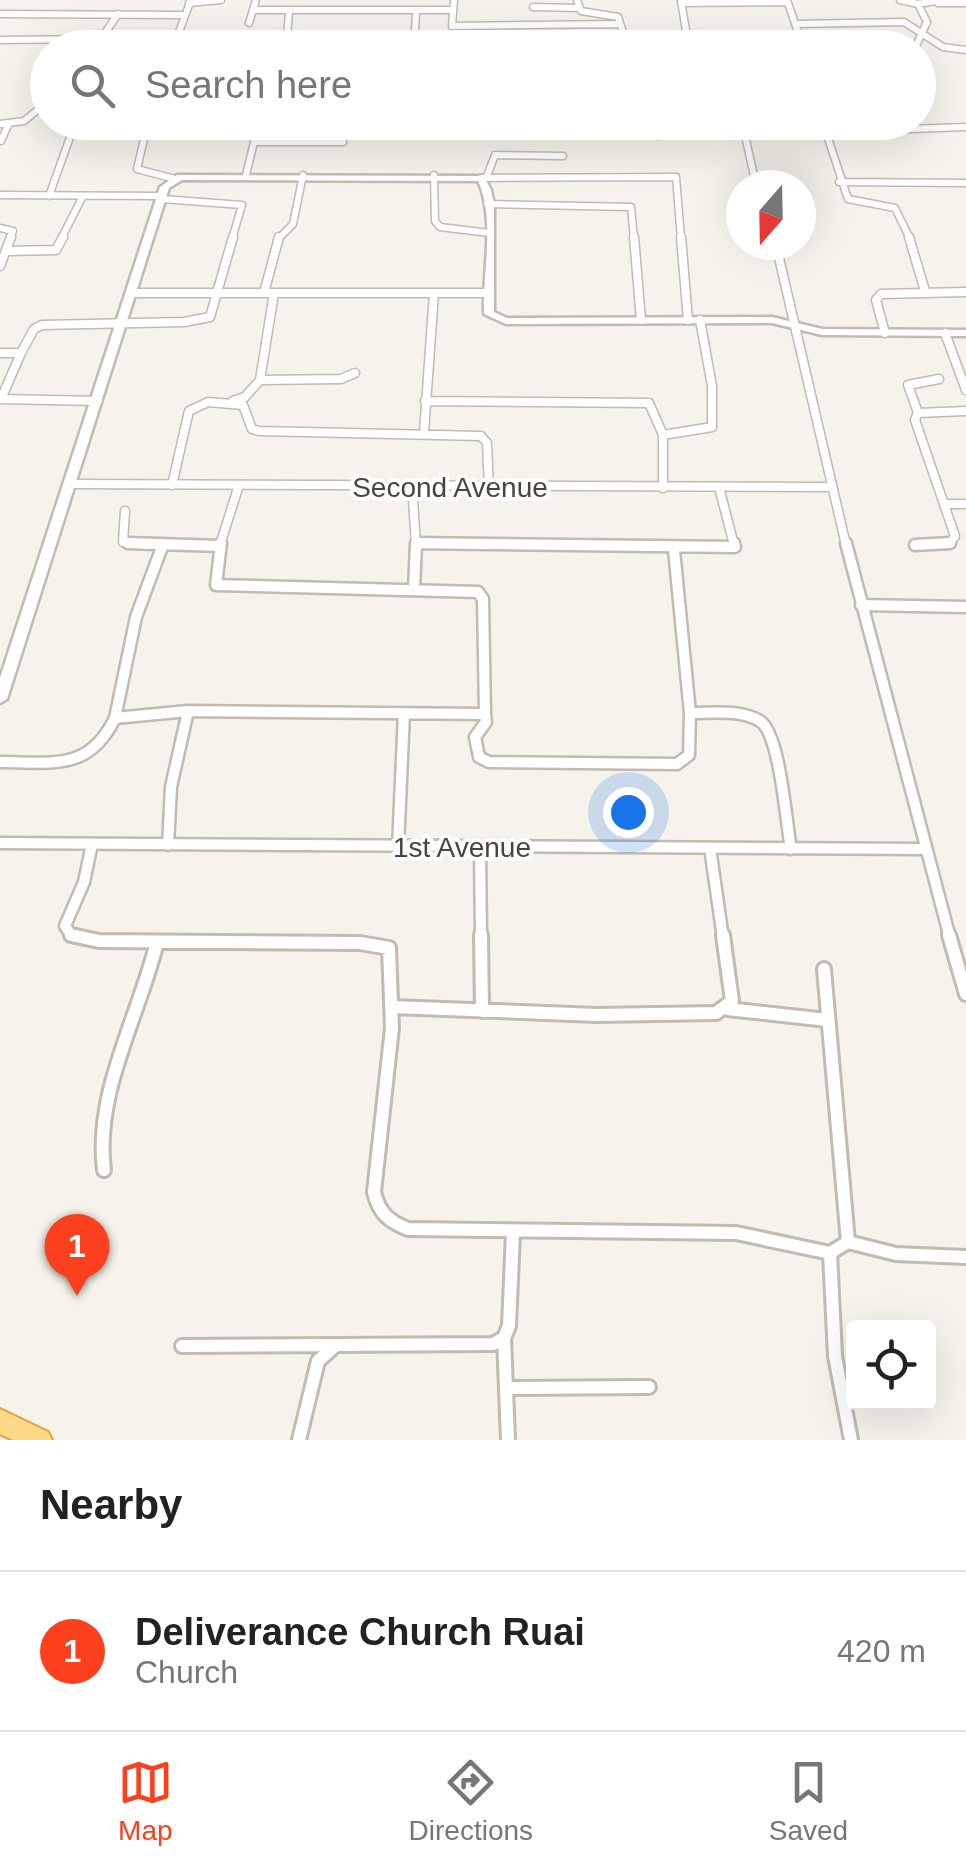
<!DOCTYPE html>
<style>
:root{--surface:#fff;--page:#f2f2f2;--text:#222;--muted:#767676;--line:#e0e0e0;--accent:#fc3f1d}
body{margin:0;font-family:Helvetica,sans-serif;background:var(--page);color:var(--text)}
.controls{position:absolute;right:30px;bottom:30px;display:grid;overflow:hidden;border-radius:10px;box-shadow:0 10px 40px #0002}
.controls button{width:90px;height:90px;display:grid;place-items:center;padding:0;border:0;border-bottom:2px solid var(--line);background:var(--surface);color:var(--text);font:50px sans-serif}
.compass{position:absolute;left:726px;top:170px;width:90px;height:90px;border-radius:50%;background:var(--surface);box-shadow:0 10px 40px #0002;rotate:200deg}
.you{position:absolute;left:628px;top:812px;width:35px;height:35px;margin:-25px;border:8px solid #fff;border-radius:50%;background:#1a73e8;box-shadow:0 0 0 15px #1a73e833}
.badge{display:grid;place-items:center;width:65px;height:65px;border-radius:50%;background:var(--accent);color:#fff;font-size:32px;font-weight:700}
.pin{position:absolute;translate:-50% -82px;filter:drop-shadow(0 2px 5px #0008)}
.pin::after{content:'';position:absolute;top:52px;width:35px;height:30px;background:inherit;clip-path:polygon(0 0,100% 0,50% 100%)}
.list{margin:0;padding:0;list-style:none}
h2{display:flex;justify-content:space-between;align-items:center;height:130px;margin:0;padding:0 40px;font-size:42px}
h2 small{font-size:32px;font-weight:400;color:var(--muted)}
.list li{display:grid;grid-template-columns:65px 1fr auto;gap:30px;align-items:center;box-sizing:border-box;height:160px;padding:0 40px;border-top:2px solid var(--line)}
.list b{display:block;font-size:38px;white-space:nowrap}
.list p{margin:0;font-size:32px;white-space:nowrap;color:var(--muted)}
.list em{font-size:32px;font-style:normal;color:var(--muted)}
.icon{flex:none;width:55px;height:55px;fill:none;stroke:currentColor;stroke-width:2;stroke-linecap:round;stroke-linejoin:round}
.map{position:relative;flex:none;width:966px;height:1440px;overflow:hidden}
.search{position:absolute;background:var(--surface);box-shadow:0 10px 40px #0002;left:30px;right:30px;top:30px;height:110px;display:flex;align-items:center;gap:25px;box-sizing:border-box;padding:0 35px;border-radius:55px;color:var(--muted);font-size:38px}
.sheet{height:290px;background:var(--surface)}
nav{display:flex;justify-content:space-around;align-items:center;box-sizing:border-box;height:140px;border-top:2px solid var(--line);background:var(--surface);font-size:28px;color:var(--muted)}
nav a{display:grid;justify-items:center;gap:5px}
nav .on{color:var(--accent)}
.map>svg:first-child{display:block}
</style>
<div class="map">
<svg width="966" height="1440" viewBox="0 0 966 1440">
<rect width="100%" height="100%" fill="#f6f3ec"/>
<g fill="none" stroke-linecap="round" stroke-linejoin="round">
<g stroke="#c2bbae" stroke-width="9">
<path id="minor-far3" d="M454 0 452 26 619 24
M577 0 581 11 618 17 628 48
M900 0 918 4 942 0
M681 1 689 48
M189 3 221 0
M681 3 787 2
M938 3H966
M533 7 579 8
M254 10H451
M0 14 182 15
M249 23 256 0
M796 24 904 22 943 47 966 50
M0 40 101 39 118 14
M173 48 191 0
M286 48 289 13
M414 48 416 13
M783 48 802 44 787 0
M915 48 927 22 918 4
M148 122 137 169 175 179
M656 122 658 136
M742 122 756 185
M0 124 24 121 45 104
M1 141 9 123
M254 142 261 122
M246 175 254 142H343
M434 175 435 221 440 227 489 233
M487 176 495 155 563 156
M481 178 676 177 681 239
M839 182 966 183
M0 195 163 196
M49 196 74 126
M162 199 242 205 232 239
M487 204 631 207 634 239
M0 228 13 231 10 239
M61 239 83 196
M278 239 293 224 303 175
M910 239 895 208 848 199 826 132 966 127"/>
</g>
<g stroke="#c2bbae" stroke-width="11">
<path id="minor-far2" d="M634 237 641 320
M681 237 688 320
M909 237 925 291
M776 245 846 545
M6 251 56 250 63 237
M0 266 11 237
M130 293H487
M264 293 279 237
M885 333 876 300 881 294 966 292
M945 333 966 390
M0 353H21L1 399
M21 353 34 329 42 325 184 322 210 317 233 237
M260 380 274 293
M0 399 98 401
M233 401 245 397 260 380 341 379 355 373
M425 401 649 403 663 435V488
M918 413 966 411
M424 432 434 293
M663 435 712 427V386L700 320
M69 484 831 487
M172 485 189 411 208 402 243 405 252 429 259 431 481 436 487 443 489 488
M412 486 416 544 533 545
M719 487 734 545
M945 504H966
M125 511 123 542 147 545
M220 545 239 485
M915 545 950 543 955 536 915 420 918 413 908 385 939 379"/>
</g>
<g stroke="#c2bbae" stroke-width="15">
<path id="minor-far1" d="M128 543 220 546
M221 543 216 585 478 592 483 599 485 714
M416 543 735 547 734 543
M846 543 950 938
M915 545 950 543
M674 550 690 713
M414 589 416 544
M861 605 966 607
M115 718 136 617 162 547
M0 762C52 762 89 772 115 718L188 711 485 714 486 722 475 737 479 757 489 762 677 764 689 755 690 713C712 713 740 709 760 721 780 734 786 822 791 849
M0 843 924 849
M168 845 171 787 188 711
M398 847 404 713
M480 848 481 938
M710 848 723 938
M83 938 71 935 65 926 84 882 92 844"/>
</g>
<g stroke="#c2bbae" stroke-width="18">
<path id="minor" d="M71 935 99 941 360 943 389 948 392 1028 374 1192C379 1213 388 1221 408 1229L736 1233 830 1253 848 1242 896 1254 966 1257
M481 935 482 1011
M949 935 966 994
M824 969 848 1242
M392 1007 597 1015 716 1013 732 1001 723 935
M728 1009 827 1020
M104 1170C94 1093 139 1016 157 942
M830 1253 835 1356 851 1440
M182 1346 493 1344 504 1338
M506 1388 649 1387
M299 1440 318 1361 336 1345
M508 1440 504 1338 509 1326 513 1233"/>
</g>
<g stroke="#c2bbae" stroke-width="5">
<path id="tertiary" d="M177 175 484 176 491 190 494 205V312L507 318 772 317 822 329 966 330V336L822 335 772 323 506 324 484 314C482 272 496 220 478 181L182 180 169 188 7 699 0 703V678L160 187Z"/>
</g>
<g stroke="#e0a43c" stroke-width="4">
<path id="trunk" d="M0 1409 48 1432 52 1440H13L0 1434Z"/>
</g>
<use href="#minor-far3" stroke="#fff" stroke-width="6"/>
<use href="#minor-far2" stroke="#fff" stroke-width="8"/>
<use href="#minor-far1" stroke="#fff" stroke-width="10"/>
<use href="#minor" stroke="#fff" stroke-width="12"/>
<use href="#tertiary" fill="#fff" fill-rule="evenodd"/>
<use href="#trunk" fill="#ffd985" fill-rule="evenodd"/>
</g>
<g text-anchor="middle" stroke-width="8" stroke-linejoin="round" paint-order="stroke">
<g font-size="28" fill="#4b4439" stroke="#fff">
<text x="450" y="497">Second Avenue</text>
<text x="462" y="857">1st Avenue</text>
</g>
</g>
</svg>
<div class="controls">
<button><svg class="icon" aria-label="locate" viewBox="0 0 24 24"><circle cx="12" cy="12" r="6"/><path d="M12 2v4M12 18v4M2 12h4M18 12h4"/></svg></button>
</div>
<svg class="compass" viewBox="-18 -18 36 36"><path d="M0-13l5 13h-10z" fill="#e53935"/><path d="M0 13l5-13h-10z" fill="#767676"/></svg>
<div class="you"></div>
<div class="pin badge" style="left:77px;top:1296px">1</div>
<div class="search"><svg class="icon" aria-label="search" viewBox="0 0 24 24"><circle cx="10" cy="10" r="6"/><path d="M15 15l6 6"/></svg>Search here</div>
</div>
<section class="sheet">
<h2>Nearby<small></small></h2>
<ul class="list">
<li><span class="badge">1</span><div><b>Deliverance Church Ruai</b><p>Church</p></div><em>420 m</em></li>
</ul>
</section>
<nav>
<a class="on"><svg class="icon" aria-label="map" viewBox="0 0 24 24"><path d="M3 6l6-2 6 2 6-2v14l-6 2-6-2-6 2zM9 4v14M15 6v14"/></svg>Map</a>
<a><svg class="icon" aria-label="directions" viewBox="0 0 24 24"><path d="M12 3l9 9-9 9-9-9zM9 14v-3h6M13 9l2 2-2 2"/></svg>Directions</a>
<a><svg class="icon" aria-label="saved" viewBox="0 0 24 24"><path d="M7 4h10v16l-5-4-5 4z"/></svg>Saved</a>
</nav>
